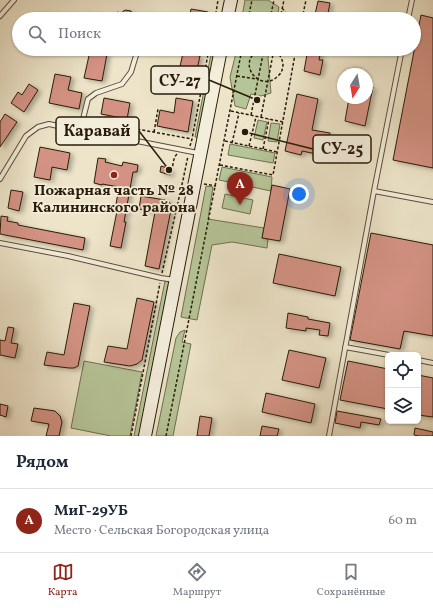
<!DOCTYPE html>
<html lang="ru">
<meta charset="utf-8">
<style>
:root{--surface:#fff;--page:#f2f2f3;--text:#1f2937;--muted:#747a83;--line:#e0e1e3;--accent:#8f2418}
body{margin:0;font-family:Vollkorn,serif;background:var(--page);color:var(--text)}
.controls{position:absolute;right:12px;bottom:12px;display:grid;overflow:hidden;border-radius:6px;box-shadow:0 1px 3px #0004}
.controls button{width:36px;height:36px;display:grid;place-items:center;padding:0;border:0;border-bottom:1px solid var(--line);background:var(--surface);color:var(--text);font:20px sans-serif}
.compass{position:absolute;left:337px;top:68px;width:36px;height:36px;border-radius:50%;background:var(--surface);box-shadow:0 1px 3px #0004;rotate:191deg}
.you{position:absolute;left:299px;top:194px;width:14px;height:14px;margin:-10px;border:3px solid #fff;border-radius:50%;background:#1a73e8;box-shadow:0 0 0 6px #1a73e833}
.badge{display:grid;place-items:center;width:26px;height:26px;border-radius:50%;background:var(--accent);color:#fff;font-size:13px;font-weight:700}
.pin{position:absolute;translate:-50% -33px;filter:drop-shadow(0 1px 2px #0008)}
.pin::after{content:'';position:absolute;top:21px;width:14px;height:12px;background:inherit;clip-path:polygon(0 0,100% 0,50% 100%)}
.list{margin:0;padding:0;list-style:none}
h2{display:flex;justify-content:space-between;align-items:center;height:52px;margin:0;padding:0 16px;font-size:17px}
h2 small{font-size:13px;font-weight:400;color:var(--muted)}
.list li{display:grid;grid-template-columns:26px 1fr auto;gap:12px;align-items:center;box-sizing:border-box;height:64px;padding:0 16px;border-top:1px solid var(--line)}
.list b{display:block;font-size:15px;white-space:nowrap}
.list p{margin:0;font-size:13px;white-space:nowrap;color:var(--muted)}
.list em{font-size:13px;font-style:normal;color:var(--muted)}
.icon{flex:none;width:22px;height:22px;fill:none;stroke:currentColor;stroke-width:2;stroke-linecap:round;stroke-linejoin:round}
.map{position:relative;flex:none;width:433px;height:436px;overflow:hidden}
.search{position:absolute;background:var(--surface);box-shadow:0 1px 3px #0004;left:12px;right:12px;top:12px;height:44px;display:flex;align-items:center;gap:10px;box-sizing:border-box;padding:0 14px;border-radius:22px;color:var(--muted);font-size:15px}
.sheet{height:116px;background:var(--surface)}
nav{display:flex;justify-content:space-around;align-items:center;box-sizing:border-box;height:56px;border-top:1px solid var(--line);background:var(--surface);font-size:11px;color:var(--muted)}
nav a{display:grid;justify-items:center;gap:2px}
nav .on{color:var(--accent)}
.map>svg:first-child{display:block}
</style>
<div class="map">
<svg width="433" height="436" viewBox="0 0 433 436">
<defs>
<filter id="shadow"><feDropShadow dx="3.5" dy="2" stdDeviation="2" flood-color="#0004"/></filter>
</defs>
<rect width="100%" height="100%" fill="#ede4c9"/>
<filter id="stains"><feTurbulence type="fractalNoise" baseFrequency=".005" numOctaves="4"/><feColorMatrix values="0 0 0 0 .2 0 0 0 0 .09 0 0 0 0 .02 0 0 0 .5 -.17"/></filter>
<radialGradient id="worn" r=".72"><stop offset=".6" stop-color="#630" stop-opacity="0"/><stop offset="1" stop-color="#630" stop-opacity=".3"/></radialGradient>
<path fill="#b6c598" stroke="#707050" d="M245 0H268L279 7 277 19H243L242 17Z
M212 49H216L200 137H195Z
M237 49H270L268 58 271 93 261 96 251 94 246 109 235 106 230 77Z
M258 120 267 122 263 140 254 138Z
M271 123 280 124 277 142 268 141Z
M230 144 275 153 273 163 228 155Z
M222 167 272 177 271 191 219 180Z
M206 186 213 187 208 219 264 228 262 238 268 239 267 248 232 242 212 245 197 320 181 317Z
M225 194 253 200 250 214 222 208Z
M165 281 169 282 139 436H134Z
M185 330 182 342 191 344 173 436H156L176 338 180 332Z
M84 361 142 372 130 436H111L71 428Z"/>
<path fill="#d39283" stroke="#2a1c08" filter="url(#shadow)" d="M318 1 330 3 328 13 345 16V19H314Z
M191 9 208 12 206 19H189Z
M125 10 131 11 136 19H112L117 12 121 13Z
M421 15 433 18V168L393 160Z
M308 49H321L319 60H323L320 75 304 71Z
M90 51 107 54 102 81 84 78Z
M183 53 200 56 194 83 177 80Z
M55 74 71 77 68 90 82 93 79 109 49 103Z
M29 84 38 90 24 112 11 103 18 92 22 95Z
M367 86 373 87 365 126 345 121 349 98H367Z
M297 94 318 99 312 130 330 133 326 156 302 151 301 155 285 151Z
M104 98 130 103 127 119 101 114Z
M176 98 193 101 188 132 157 126 160 110 174 113Z
M5 114 17 122 0 147V122Z
M40 147 70 153 67 170 52 167 50 180 34 177Z
M98 158 106 159 105 162 122 166 123 162 138 165 137 172H133L124 222H126L121 248 110 246 117 211 115 210 119 187 102 184V185L94 183Z
M161 166 171 169 170 175 160 172Z
M272 185 290 189 280 241 262 238Z
M11 190 23 192 19 211 8 208Z
M141 196 165 200 170 203 171 210 159 269 145 266 155 212 139 209Z
M1 216 8 217 7 221 18 223V225L85 238 83 250 0 234Z
M371 233 433 245V336L404 331 400 349 350 340Z
M279 254 341 267 335 296 273 283Z
M137 298 154 302 142 360 137 364 130 366 104 362 108 346 127 349Z
M74 303 90 306 78 366 74 368H69L44 365 47 352 64 355Z
M288 313 308 317V319L330 323 328 336 319 335 320 330 306 328V331L286 328Z
M8 327 14 328 11 343 18 344 15 358 0 355V340L5 341Z
M289 350 326 358 319 388 282 380Z
M348 361 388 369V409L340 400Z
M418 375 433 378V417L418 415Z
M266 393 315 404 311 423 262 412Z
M0 404 8 406 6 417 0 415Z
M34 408 55 411 60 416 62 422 59 436H46L49 424 31 421Z
M337 411 381 419 379 425 361 422 360 428 335 423Z
M200 416 212 418 209 436H197Z
M262 426 279 429 277 436H260Z
M415 428 433 432V436H419L414 435Z"/>
<g fill="none" stroke-linecap="round" stroke-linejoin="round">
<g stroke="#5b4e38" stroke-width="6">
<path id="service" d="M0 16 14 0
M408 19 412 0
M80 131 88 99 96 93 122 84 131 72 138 49
M0 179 26 136 38 127 49 124 80 131 142 142 198 153
M374 191 433 202
M0 243 68 256 161 278 175 280
M345 347 389 355
M418 360 433 363
M329 436 374 191 402 49"/>
</g>
<g stroke="#2a1c08" stroke-width="14">
<path id="secondary" d="M227 19 231 0
M145 436 221 49"/>
</g>
<path stroke="#2a1c08" stroke-width="1.5" stroke-dasharray="3 2" stroke-linecap="butt" d="M282 8 286 13 287 19
M287 18 292 19
M215 19 218 0
M248 19 252 0
M270 19 274 0
M280 19 284 0
M302 19 306 0
M260 49C234 63 261 95 279 75 282 72 283 68 283 64 282 57 278 52 272 49
M237 76 257 79
M231 111 283 122
M251 115 264 49
M261 117 274 49
M98 122 192 139
M154 132 158 109
M225 141 277 152
M232 143 239 113
M190 146 192 139 209 49
M249 146 256 117
M263 149 269 119
M220 165 273 175 296 49
M172 171C173 165 173 158 177 154
M204 184 216 186
M162 273 183 180 188 156
M131 436 160 283
M166 436 242 49"/>
<use href="#service" stroke="#f3eddc" stroke-width="4"/>
<use href="#secondary" stroke="#f3eddc" stroke-width="12"/>
</g>
<circle fill="#8f2418" stroke="#f3eddc" stroke-width="1.5" cx="114" cy="175" r="4"/>
<g text-anchor="middle" stroke-width="3.5" stroke-linejoin="round" paint-order="stroke">
<g font-size="15" font-weight="bold" fill="#2a1c08" stroke="#f3eddc">
<text x="114" y="195">Пожарная часть № 28<tspan x="114" dy="17">Калининского района</tspan></text>
</g>
</g>
<path fill="none" stroke="#2a1c08" stroke-width="1.5" d="M257 100L209 80M169 170L139 131M245 132L313 149"/>
<g fill="#2a1c08" stroke="#f3eddc" stroke-width="1.5">
<circle cx="257" cy="100" r="4"/>
<circle cx="169" cy="170" r="4"/>
<circle cx="245" cy="132" r="4"/>
</g>
<g fill="#f3eddc" stroke="#2a1c08" stroke-width="1.5">
<rect x="151" y="66" width="58" height="28" rx="4"/>
<rect x="56" y="117" width="83" height="28" rx="4"/>
<rect x="313" y="135" width="58" height="28" rx="4"/>
</g>
<g font-size="16" text-anchor="middle" font-weight="bold" fill="#2a1c08">
<text x="180" y="86">СУ-27</text>
<text x="97" y="136">Каравай</text>
<text x="342" y="154">СУ-25</text>
</g>
<rect width="100%" height="100%" filter="url(#stains)"/>
<rect width="100%" height="100%" fill="url(#worn)"/>
</svg>
<div class="controls">
<button><svg class="icon" aria-label="locate" viewBox="0 0 24 24"><circle cx="12" cy="12" r="6"/><path d="M12 2v4M12 18v4M2 12h4M18 12h4"/></svg></button>
<button><svg class="icon" aria-label="layers" viewBox="0 0 24 24"><path d="M12 4l9 5-9 5-9-5zM3 14l9 5 9-5"/></svg></button>
</div>
<svg class="compass" viewBox="-18 -18 36 36"><path d="M0-13l5 13h-10z" fill="#e53935"/><path d="M0 13l5-13h-10z" fill="#747a83"/></svg>
<div class="you"></div>
<div class="pin badge" style="left:240px;top:205px">A</div>
<div class="search"><svg class="icon" aria-label="search" viewBox="0 0 24 24"><circle cx="10" cy="10" r="6"/><path d="M15 15l6 6"/></svg>Поиск</div>
</div>
<section class="sheet">
<h2>Рядом<small></small></h2>
<ul class="list">
<li><span class="badge">A</span><div><b>МиГ-29УБ</b><p>Место · Сельская Богородская улица</p></div><em>60 m</em></li>
</ul>
</section>
<nav>
<a class="on"><svg class="icon" aria-label="map" viewBox="0 0 24 24"><path d="M3 6l6-2 6 2 6-2v14l-6 2-6-2-6 2zM9 4v14M15 6v14"/></svg>Карта</a>
<a><svg class="icon" aria-label="directions" viewBox="0 0 24 24"><path d="M12 3l9 9-9 9-9-9zM9 14v-3h6M13 9l2 2-2 2"/></svg>Маршрут</a>
<a><svg class="icon" aria-label="saved" viewBox="0 0 24 24"><path d="M7 4h10v16l-5-4-5 4z"/></svg>Сохранённые</a>
</nav>
